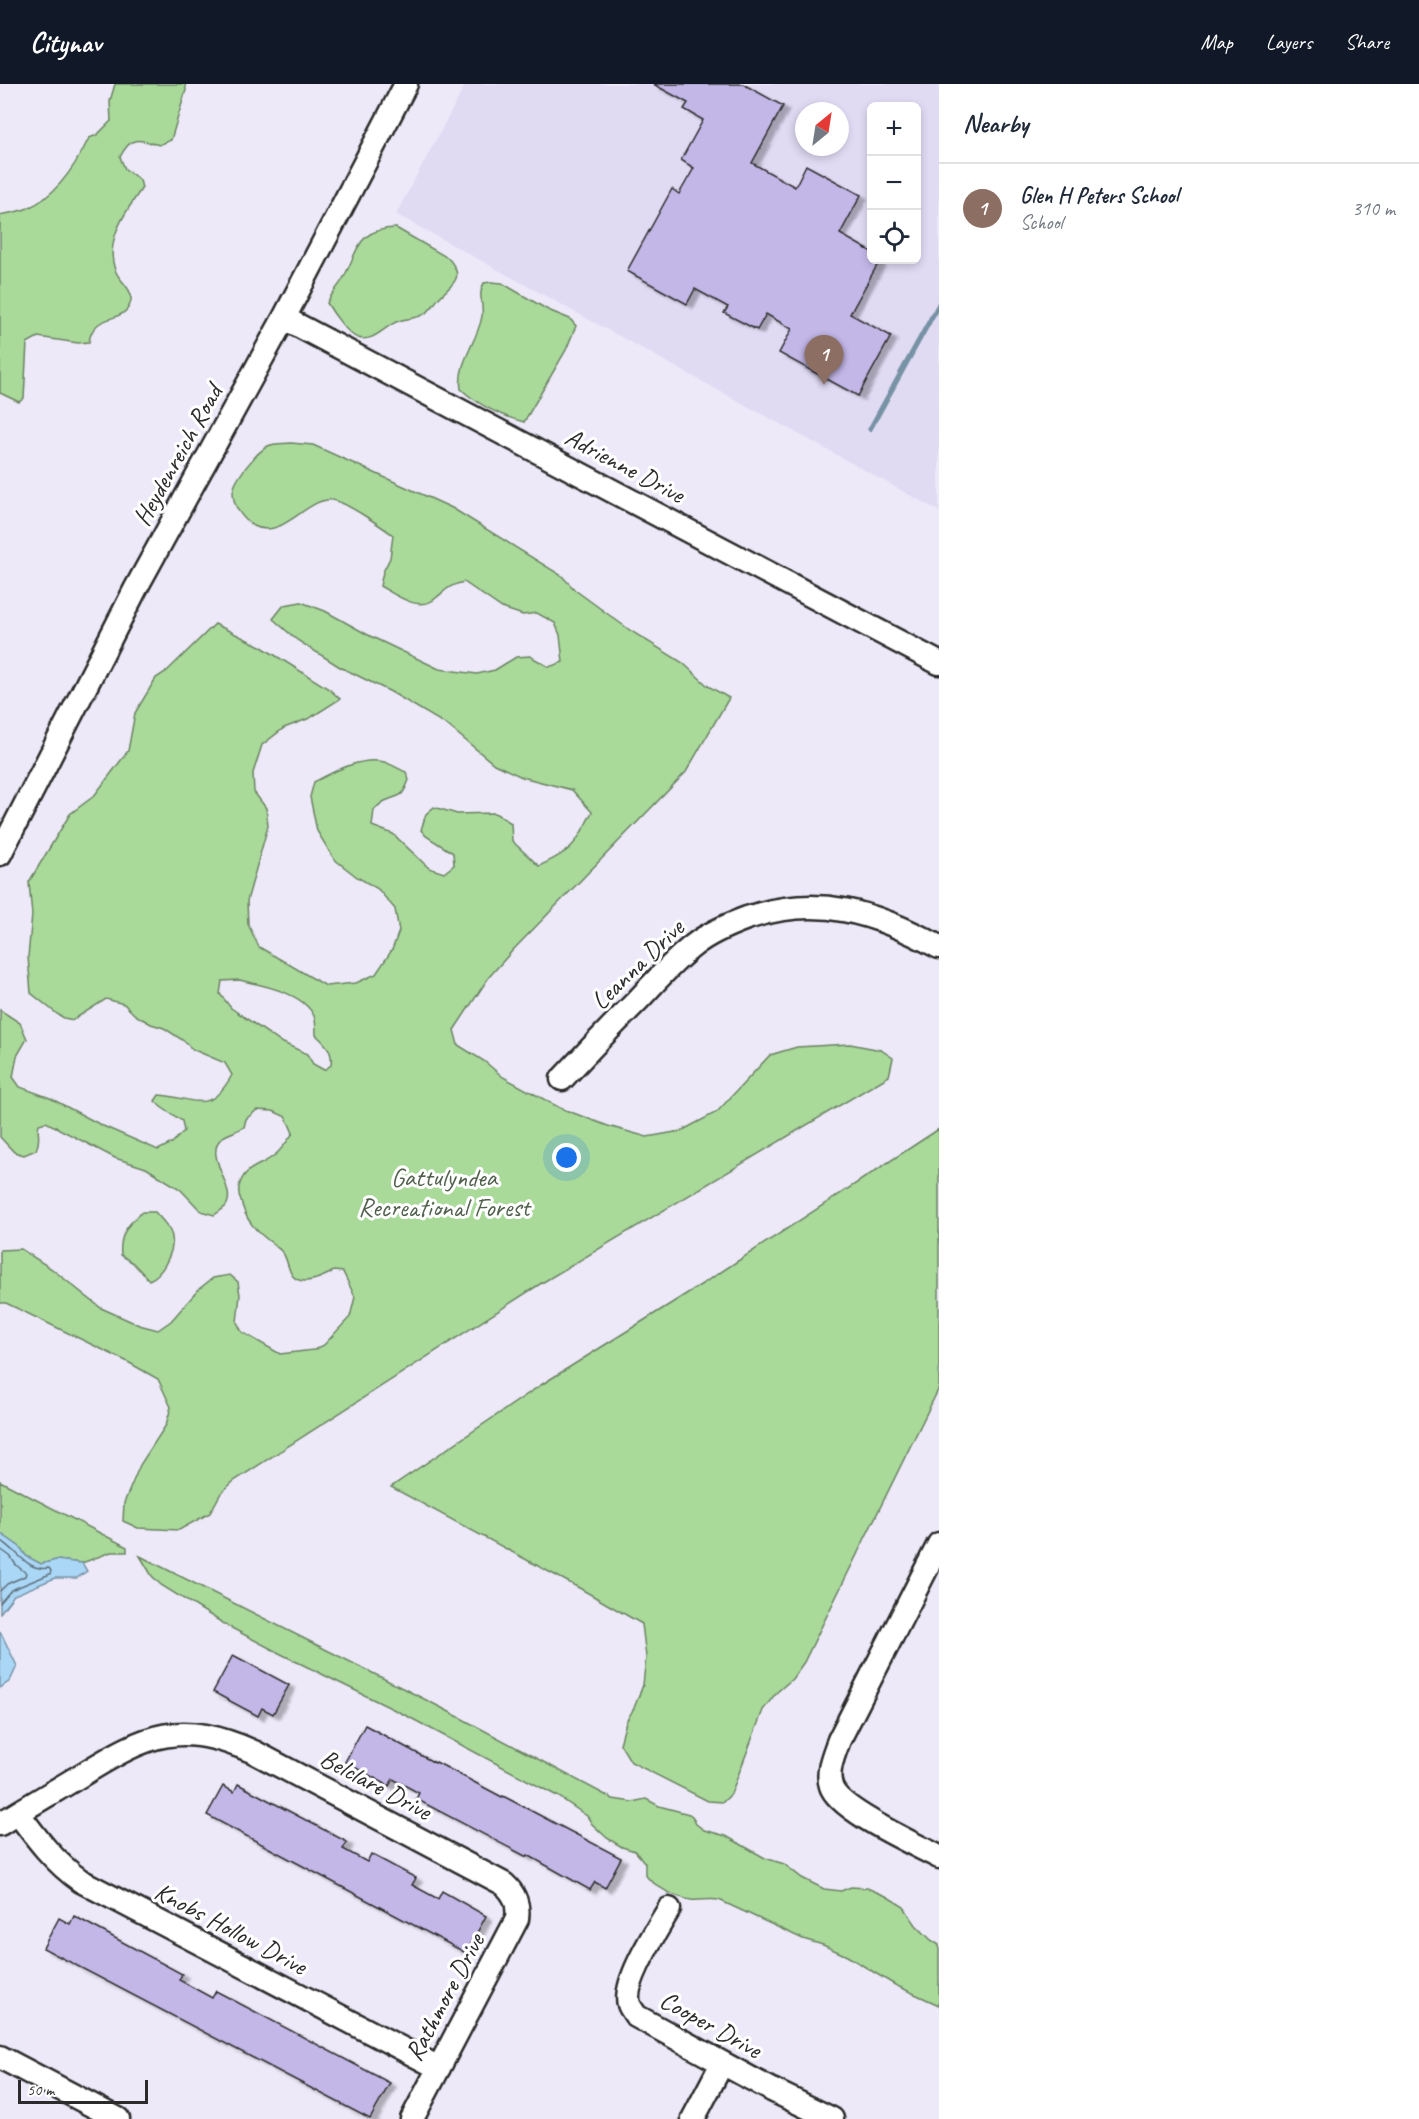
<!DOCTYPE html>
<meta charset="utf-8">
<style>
:root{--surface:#fff;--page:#f6f6f7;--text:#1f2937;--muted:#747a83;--line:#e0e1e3;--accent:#111827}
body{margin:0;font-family:Caveat,sans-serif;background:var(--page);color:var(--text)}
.controls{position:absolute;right:18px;top:18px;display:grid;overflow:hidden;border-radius:9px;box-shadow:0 3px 9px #0003}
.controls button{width:54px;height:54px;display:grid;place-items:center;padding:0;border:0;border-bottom:2px solid var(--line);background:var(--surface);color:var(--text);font:30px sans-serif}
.compass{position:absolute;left:795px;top:18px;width:54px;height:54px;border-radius:50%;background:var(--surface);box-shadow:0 3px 9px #0003;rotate:30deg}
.scale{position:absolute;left:18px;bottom:15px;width:130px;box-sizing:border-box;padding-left:6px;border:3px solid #2b2b2b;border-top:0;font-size:16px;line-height:21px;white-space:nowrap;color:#2b2b2b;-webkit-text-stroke:4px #fff;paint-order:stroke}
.you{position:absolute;left:567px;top:1074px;width:21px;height:21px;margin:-15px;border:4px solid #fff;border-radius:50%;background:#1a73e8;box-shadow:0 0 0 9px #1a73e833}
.badge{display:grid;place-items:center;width:39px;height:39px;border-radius:50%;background:var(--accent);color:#fff;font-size:20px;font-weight:700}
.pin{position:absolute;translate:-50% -50px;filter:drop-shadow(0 2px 3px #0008)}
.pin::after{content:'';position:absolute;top:32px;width:21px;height:18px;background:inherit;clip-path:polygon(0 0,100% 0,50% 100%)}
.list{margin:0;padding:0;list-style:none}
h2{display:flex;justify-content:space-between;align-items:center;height:78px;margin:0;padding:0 24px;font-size:26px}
h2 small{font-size:20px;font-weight:400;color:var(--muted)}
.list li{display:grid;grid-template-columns:39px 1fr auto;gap:18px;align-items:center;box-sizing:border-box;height:90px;padding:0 24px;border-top:2px solid var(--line)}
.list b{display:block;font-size:22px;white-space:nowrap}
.list p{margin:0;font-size:20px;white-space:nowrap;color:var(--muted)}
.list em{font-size:20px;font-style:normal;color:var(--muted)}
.icon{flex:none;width:33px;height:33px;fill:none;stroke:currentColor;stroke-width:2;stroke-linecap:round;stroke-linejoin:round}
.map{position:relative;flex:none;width:939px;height:2035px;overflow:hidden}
header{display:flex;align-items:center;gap:36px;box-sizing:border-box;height:84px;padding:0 30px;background:var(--accent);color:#fff}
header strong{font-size:28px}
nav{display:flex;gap:33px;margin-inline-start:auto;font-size:21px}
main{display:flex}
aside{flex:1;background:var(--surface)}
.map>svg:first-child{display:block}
</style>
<header>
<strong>Citynav</strong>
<nav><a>Map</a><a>Layers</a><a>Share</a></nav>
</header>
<main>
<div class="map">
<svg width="939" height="2035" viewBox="0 0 939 2035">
<defs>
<filter id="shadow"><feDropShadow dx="6" dy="4" stdDeviation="1.5" flood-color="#0004"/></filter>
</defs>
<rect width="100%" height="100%" fill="#ede9f8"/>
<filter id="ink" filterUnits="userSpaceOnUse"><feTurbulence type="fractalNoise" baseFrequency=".0167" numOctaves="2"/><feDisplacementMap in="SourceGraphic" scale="12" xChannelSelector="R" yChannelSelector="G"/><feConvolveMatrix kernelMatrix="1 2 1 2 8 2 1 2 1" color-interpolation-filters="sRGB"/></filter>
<g filter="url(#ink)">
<path fill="#e0daf3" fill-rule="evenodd" d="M466 0H939V427L396 130ZM872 22H916V176H872ZM804 27H840V63H804Z"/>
<path fill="#a9da9a" stroke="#6a8262" stroke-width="1.5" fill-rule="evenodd" d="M115 0H185L186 6 171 56 159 61C139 55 131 51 120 73L125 85 140 96 142 104C126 127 103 158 116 188 121 199 135 206 130 220 123 240 93 228 89 258L78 259 38 253 27 259 24 314 19 318 0 309V131C9 129 19 128 28 124 56 112 76 81 89 54L97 51 111 37 110 17Z
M396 144 448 174C467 195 451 200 438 215 434 220 431 226 426 229 418 235 408 234 399 237 385 241 374 259 358 254 348 251 333 229 327 219 332 208 340 202 345 191 359 163 359 145 396 144Z
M491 198 502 199 548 226 570 235 576 242 566 266 524 338C502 332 478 321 461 305 457 278 478 257 482 232 484 220 477 211 484 199Z
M291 359 313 361 452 424 562 492 575 506 631 547 683 579 708 602 729 614 686 688 513 866 489 893 454 946 458 961 484 977 503 993 560 1024 608 1042 647 1053 681 1047 717 1028 770 971 797 963 850 960 881 966 893 974 889 992 540 1200 234 1397 221 1409 210 1429 179 1446 138 1444 123 1437 124 1419 140 1381 166 1341 171 1323 158 1295 126 1277 6 1219H0V1166L21 1165 52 1185 101 1224 139 1241 158 1246 171 1237 199 1205 213 1194 230 1191 238 1198 240 1211 237 1238 242 1248 280 1270 314 1266 324 1261 350 1233 355 1213 343 1188 334 1187C325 1192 310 1200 299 1196 288 1193 289 1178 283 1169 281 1166 276 1163 273 1160 257 1148 245 1137 241 1116 239 1112 238 1108 239 1103 244 1081 262 1083 276 1070 283 1064 288 1056 293 1049L286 1033 273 1027 257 1026 246 1035 244 1043C238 1047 229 1049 223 1053 200 1070 240 1106 225 1123 222 1126 217 1129 214 1131L201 1127 180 1105 146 1084 115 1074 46 1038 39 1040C36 1048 42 1054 36 1066L24 1071 14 1068 0 1053V926L20 939 27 955 17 972 13 993 20 1003 50 1014 103 1042 158 1066 172 1059 184 1047 182 1037 161 1023 155 1017 159 1011C196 1014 209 1032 232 991L225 979 192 965 184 957 164 944 151 940 135 931 124 920 106 915 73 936 64 934 57 930 31 909 28 873 32 831 29 798 70 730 94 712 128 667 135 629 156 594 167 587 215 540 262 563 329 605 340 615 310 634 284 644 262 661 253 689 254 708 266 724 268 742 247 817 248 840 259 863 326 902 356 899 376 890 392 866 399 847 395 825 378 805 357 793 334 775 317 747 310 713 314 698C333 688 361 672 384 678 391 680 399 685 406 688L409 696C401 716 402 709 385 717 381 719 377 723 374 726L372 742 393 750 429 784 444 789 454 781 453 769 426 752 421 746 426 730 434 723 457 730 495 729 511 739 512 757 539 782C574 766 575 761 592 728L572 706 522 693 494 680 447 641 391 608 340 583 297 556 273 535 284 521 301 518 325 527 370 552 439 585 477 590 495 586 516 573 530 572 549 583 563 578 560 551 555 539 537 529 523 531 502 524 464 498C450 501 447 505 436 514 419 529 396 511 380 502L383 488 390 474 393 451C381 442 347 419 333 416 307 412 283 457 254 442 242 435 233 422 233 408 234 395 257 368 268 362 275 359 284 360 291 359ZM239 896C261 901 303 908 314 932 316 937 316 945 316 951 326 960 333 967 331 981L324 986 313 980 307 970 279 957 231 924 220 910 222 897Z
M939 1045V1304L804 1578 792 1595 776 1609 763 1626 731 1710 723 1718 708 1717 631 1678 620 1660 626 1638 634 1624 643 1601 646 1573 642 1540 581 1505 391 1403 541 1301 718 1190Z
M142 1128H155C160 1134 167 1140 170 1147 178 1162 163 1191 149 1196L133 1179 121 1171C119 1152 127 1140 142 1128Z
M0 1397 127 1463V1468H111L82 1479 56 1476 41 1480 26 1472 20 1463 0 1449Z
M140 1472 440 1623 613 1715 632 1718 646 1715 659 1722 689 1730 692 1732 696 1740 704 1746 726 1752 765 1774 784 1780 802 1794 824 1805 841 1807 851 1803 867 1804 886 1812 904 1823 916 1841 931 1856 939 1861V1921L895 1901 847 1872 823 1861 803 1855 719 1816C709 1814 701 1817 691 1816 674 1813 656 1803 645 1791V1779L635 1767 622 1763 607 1754 592 1740 587 1732 559 1713 407 1632 279 1569 226 1541 161 1501 152 1492Z"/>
<path fill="#aad7f6" stroke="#7792a5" stroke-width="1.5" d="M0 1449 20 1463 26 1472 41 1480 56 1476 82 1479 87 1487 77 1494H55L14 1511 0 1529Z
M0 1547 17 1582 10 1597 0 1604Z"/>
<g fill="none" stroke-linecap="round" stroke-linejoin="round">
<path stroke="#5e707c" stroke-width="1.5" d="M0 1456C17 1465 26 1488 49 1484L51 1487 50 1490 11 1506 0 1519
M0 1465 10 1472 16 1481 26 1489 25 1492 7 1500 0 1507"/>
<path stroke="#7792a5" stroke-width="5" d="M870 345 939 220"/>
</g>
<path fill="#c3b7e8" stroke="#2b2b2b" stroke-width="1.5" filter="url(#shadow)" d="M653 0H743L783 22 752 79 795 103 806 81 861 111 840 150 872 168V176H880L850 230 891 252 858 312 779 269 792 245 766 230 757 246 724 229 728 223 695 205 687 220 627 187 672 105 679 110 694 84 681 76 703 36 684 25 688 19Z
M233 1571 289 1601 273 1630 262 1624 258 1632 213 1608Z
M365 1641 435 1679 436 1678 502 1713 503 1712 621 1774 605 1804 595 1798 590 1806 528 1771 527 1773 416 1715 419 1709 393 1695 389 1702 345 1678Z
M238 1700 347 1758 343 1765 367 1778 371 1770 416 1794 412 1801 438 1815 442 1807 486 1832 466 1869 207 1731 223 1702 234 1708Z
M74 1832 182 1890 179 1896 212 1914 216 1907 390 1999 370 2035 43 1864 59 1834 70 1840Z"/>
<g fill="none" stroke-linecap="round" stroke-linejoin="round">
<g stroke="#2b2b2b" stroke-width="27">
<path id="minor" d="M284 234 939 579
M0 770 136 504 284 234 406 0
M562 995C587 968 612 942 638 916 656 897 673 877 694 861 709 849 728 841 747 834 818 810 875 828 939 863
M939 1460 839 1656C834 1670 826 1687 831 1702 838 1726 915 1760 939 1773
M18 1729C37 1755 54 1778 81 1797L439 1984
M0 1740C27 1723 55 1707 83 1690 148 1650 179 1635 254 1668L504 1800C515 1810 519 1820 517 1835L412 2035
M669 1825C658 1844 622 1899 629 1920 630 1924 634 1928 636 1932L772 2006 832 2035
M0 1973 118 2035
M693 2035 717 1989 720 1978"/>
</g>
<use href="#minor" stroke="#fff" stroke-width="22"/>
</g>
</g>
<g text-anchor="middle" stroke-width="6" stroke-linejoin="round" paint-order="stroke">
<g font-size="26" fill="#2b2b2b" stroke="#fff">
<text transform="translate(177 371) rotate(-61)" y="9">Heydenreich Road</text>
<text transform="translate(625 381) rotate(28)" y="9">Adrienne Drive</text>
<text transform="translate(637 880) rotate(-44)" y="9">Leanna Drive</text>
<text transform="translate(376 1700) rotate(28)" y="9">Belclare Drive</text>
<text transform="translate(231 1844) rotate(28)" y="9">Knobs Hollow Drive</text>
<text transform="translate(444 1913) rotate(-62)" y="9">Rathmore Drive</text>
<text transform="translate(711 1940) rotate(29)" y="9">Cooper Drive</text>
</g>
<g font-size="26" fill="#51604c" stroke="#fff">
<text x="444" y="1102">Gattulyndea<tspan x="444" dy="30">Recreational Forest</tspan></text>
</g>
</g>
</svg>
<div class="controls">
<button>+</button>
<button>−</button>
<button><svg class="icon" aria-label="locate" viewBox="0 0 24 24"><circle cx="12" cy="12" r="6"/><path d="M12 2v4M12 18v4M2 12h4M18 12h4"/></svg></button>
</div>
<svg class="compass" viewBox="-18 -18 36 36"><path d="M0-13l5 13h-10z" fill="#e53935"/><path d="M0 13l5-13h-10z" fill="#747a83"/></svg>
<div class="scale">50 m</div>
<div class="you"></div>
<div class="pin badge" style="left:824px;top:301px;background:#8d6e63">1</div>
</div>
<aside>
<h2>Nearby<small></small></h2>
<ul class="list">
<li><span class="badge" style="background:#8d6e63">1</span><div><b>Glen H Peters School</b><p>School</p></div><em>310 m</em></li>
</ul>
</aside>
</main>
